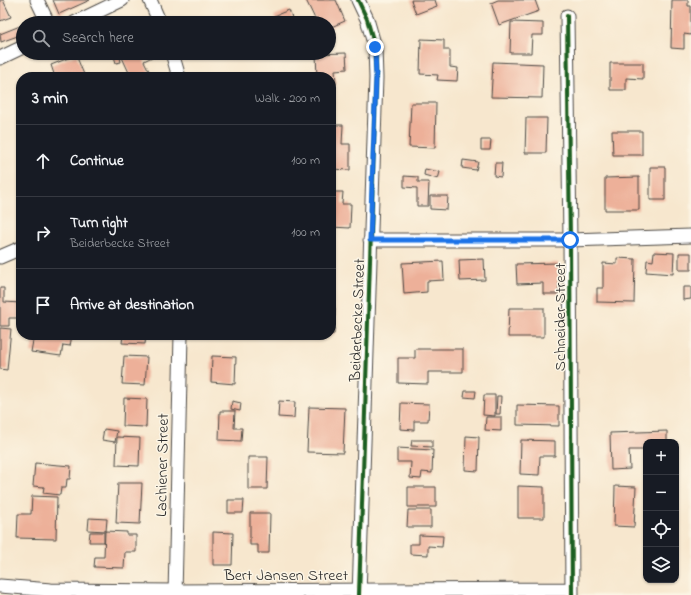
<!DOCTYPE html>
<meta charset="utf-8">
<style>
:root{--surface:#171b24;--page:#20242c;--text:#f1f3f6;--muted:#9ea1a6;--line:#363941}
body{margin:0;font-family:"Indie Flower",sans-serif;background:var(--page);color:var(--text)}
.controls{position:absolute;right:12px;bottom:12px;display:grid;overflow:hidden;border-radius:8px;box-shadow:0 1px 3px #0004}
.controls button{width:36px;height:36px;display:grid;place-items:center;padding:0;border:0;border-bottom:1px solid var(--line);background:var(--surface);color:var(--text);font:20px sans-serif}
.stop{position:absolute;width:12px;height:12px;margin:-9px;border:3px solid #1a73e8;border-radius:50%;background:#fff}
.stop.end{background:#1a73e8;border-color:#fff;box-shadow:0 1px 4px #0008}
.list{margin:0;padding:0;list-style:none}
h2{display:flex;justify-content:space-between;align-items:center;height:52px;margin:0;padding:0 16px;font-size:17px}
h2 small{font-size:13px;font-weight:400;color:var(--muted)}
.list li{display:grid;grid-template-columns:26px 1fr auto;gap:12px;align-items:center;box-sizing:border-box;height:72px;padding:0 16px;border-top:1px solid var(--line)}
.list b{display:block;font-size:15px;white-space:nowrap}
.list p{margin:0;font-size:13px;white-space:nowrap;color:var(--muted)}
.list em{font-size:13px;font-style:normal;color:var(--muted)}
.icon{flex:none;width:22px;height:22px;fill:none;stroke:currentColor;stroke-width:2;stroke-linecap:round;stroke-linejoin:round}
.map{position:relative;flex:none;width:691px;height:595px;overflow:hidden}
.search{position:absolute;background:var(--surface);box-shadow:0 1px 3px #0004;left:16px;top:16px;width:320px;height:44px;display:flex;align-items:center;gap:10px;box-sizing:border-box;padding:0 14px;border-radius:22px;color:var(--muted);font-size:15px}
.panel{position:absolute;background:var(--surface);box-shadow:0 1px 3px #0004;left:16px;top:72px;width:320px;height:268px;border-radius:16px}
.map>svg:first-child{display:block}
</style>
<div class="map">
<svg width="691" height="595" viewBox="0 0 691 595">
<rect width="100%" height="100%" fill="#fcf5e5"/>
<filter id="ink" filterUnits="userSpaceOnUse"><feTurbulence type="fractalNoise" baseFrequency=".025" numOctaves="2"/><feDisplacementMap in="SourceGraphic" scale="8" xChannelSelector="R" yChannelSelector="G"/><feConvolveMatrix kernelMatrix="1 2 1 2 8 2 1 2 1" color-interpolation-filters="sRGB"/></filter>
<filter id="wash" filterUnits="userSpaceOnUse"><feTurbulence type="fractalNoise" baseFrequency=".012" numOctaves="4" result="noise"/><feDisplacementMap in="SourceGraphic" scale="16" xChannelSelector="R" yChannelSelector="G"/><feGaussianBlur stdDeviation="0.9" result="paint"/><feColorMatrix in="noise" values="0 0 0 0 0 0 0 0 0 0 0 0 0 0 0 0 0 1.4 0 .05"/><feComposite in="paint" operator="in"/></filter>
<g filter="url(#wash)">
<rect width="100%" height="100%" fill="#f7e7ce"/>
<g id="blocks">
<path fill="#edb099" d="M0 0H3L11 17 0 21Z
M53 0H90L59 14Z
M306 0H336L345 21 329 28V23H317Z
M411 0H435L437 6 416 14Z
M498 0H535L539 11 499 25 491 3Z
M672 0H688V6H691V35L684 34V49L671 48Z
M289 10 294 23H277L274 16Z
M511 22 543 23V35H532L531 53H510Z
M20 26 23 34 1 42 0 34Z
M421 39 444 40V50H450V67L458 68 457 81 437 80 438 75 420 74Z
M113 53H119L121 62 116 63Z
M120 53H160L144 61 151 75 146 77H131Z
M346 53 347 69 335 70 336 84 331 85V77H317L316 54Z
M76 55 85 77H55L51 65Z
M493 62 543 64 542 98 491 97Z
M610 63H643V79L626 78V90H610Z
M331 95H334V105H331Z
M411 103H436L435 148 409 147Z
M526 118H547L546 153H525Z
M331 125H343L342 144H350V170L331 169Z
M612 131H642V155H613Z
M481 140H491L490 150H481Z
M463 160 478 162 476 170 462 168Z
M495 163H502L501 177 494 176Z
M650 167H665V200H650Z
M425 169 440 172 438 179 424 175Z
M404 176 418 177V182H429L428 206H417V188L404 187Z
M639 177V210H605V178Z
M331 192H343L342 204H351L350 228 331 227Z
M430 196H448L447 210 430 209Z
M654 252 674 253 673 274 646 272 647 260 653 261Z
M679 253H691V270H679Z
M617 258 635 259 634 303 597 302V288H603V263L617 264Z
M484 259 485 280 460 281 459 260Z
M443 261 444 280 427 281V292L404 294 402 263Z
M558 263 559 294H543V283L517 284 516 264Z
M683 287H691V299L683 300Z
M0 288H4V302L21 303V318H9V326H0Z
M331 308H335L334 334H331Z
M509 308H544V337H508Z
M0 328 11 329 7 370 0 369Z
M34 335H72L70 346 63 345 61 356 31 352Z
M123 335H146L145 344 122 343Z
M415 349H463V372H428V384L398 383V358H415Z
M124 356 147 357 145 385 122 384Z
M212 356 236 357 235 384 211 382Z
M465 391H476L475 398 464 397Z
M484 395H495V416L483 415Z
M497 396H501L500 414H496Z
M124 398 147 399 146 427 123 426Z
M232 401 241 403 240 411 231 409Z
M279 401 295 402 294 418 278 417Z
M401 403 429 404 428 421H414V430L400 429Z
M517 405 559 406V426L517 425Z
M309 407 345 408 343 453 307 452Z
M220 411H235L234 428H242L241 441 219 440Z
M486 417H501V431L485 430Z
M104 429 117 431 115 442 102 440Z
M667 431V442H646V450H629L630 469 611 470 610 433Z
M466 436 479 437 478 471 465 470Z
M117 437 140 438 139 466 116 465Z
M412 440H432V447L411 446Z
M521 440 555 441V456H540L539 475 520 474Z
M397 448 433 450 432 473 422 472 421 479 410 478 411 462H397Z
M248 457H268L267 489H248Z
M35 463 71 466 70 479H67L66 488H61L60 495 43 493 44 487 33 486Z
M118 483H142L140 524 116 523Z
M518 486 544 487V518H518Z
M615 486 636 487 634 527 614 526Z
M408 487H436V507H408Z
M32 496 57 497 56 539 17 538 18 514H31Z
M228 500H244L243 513H228Z
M408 510H431V527H407Z
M250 513H270L269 553H258V545H250Z
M89 518 107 519 106 531 88 530Z
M105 531 127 532V535H136V552H125L124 568 94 567 95 557H104Z
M90 532H104V542H89Z
M213 532 233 533 232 565H213Z
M419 535 443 536 442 547 428 546V555L410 554V544H419Z"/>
</g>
</g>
<g filter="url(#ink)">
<use href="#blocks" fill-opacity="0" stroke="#4a4743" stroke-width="1"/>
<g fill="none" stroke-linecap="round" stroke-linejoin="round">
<g stroke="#4a4743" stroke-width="15">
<path id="minor" d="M37 0 48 23
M150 0 160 23
M358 0 367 19 375 47 376 78 359 595
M567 16 570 240 572 595
M74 23 122 0
M172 53 179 77
M0 58 23 47
M370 240H570L691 236
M0 257 21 248
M0 586 51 590 175 591 571 589
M175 595 181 335"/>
</g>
<use href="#minor" stroke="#fff" stroke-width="13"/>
<g stroke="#fcf5e5" stroke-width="6">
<path id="cycleway" d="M358 0 367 19 375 47 376 78 359 595
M567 16 570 240 572 595"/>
</g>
<use href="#cycleway" stroke="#1b5e20" stroke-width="4"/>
</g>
</g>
<g fill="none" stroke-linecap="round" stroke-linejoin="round" filter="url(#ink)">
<path stroke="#1a73e8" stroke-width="5" d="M375 47 376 78 370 240H570"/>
</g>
<g text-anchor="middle" stroke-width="3" stroke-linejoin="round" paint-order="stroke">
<g font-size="16" fill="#2b2b2b" stroke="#fcf5e5">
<text transform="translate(559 317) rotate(-90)" y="6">Schneider Street</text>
<text transform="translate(356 320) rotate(-88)" y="6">Beiderbecke Street</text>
<text transform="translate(161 465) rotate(-89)" y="6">Lachiener Street</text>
<text x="286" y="580">Bert Jansen Street</text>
</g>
</g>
</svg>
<div class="controls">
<button>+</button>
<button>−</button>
<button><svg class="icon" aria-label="locate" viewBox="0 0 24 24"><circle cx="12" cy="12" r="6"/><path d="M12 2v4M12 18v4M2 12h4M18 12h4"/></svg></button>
<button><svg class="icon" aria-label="layers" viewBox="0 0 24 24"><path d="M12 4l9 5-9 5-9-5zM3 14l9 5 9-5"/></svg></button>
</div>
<div class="stop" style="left:570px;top:240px"></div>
<div class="stop end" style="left:375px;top:47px"></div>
<div class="search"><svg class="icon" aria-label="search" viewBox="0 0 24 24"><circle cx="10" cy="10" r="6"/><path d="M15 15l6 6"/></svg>Search here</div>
<section class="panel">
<h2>3 min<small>Walk · 200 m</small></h2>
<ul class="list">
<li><svg class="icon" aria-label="ahead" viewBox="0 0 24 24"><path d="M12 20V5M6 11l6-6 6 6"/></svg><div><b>Continue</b></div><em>100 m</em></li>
<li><svg class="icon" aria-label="right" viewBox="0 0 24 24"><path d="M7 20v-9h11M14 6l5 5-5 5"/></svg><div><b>Turn right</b><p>Beiderbecke Street</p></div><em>100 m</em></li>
<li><svg class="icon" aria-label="arrive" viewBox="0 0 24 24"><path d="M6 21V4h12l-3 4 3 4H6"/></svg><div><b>Arrive at destination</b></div></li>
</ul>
</section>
</div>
